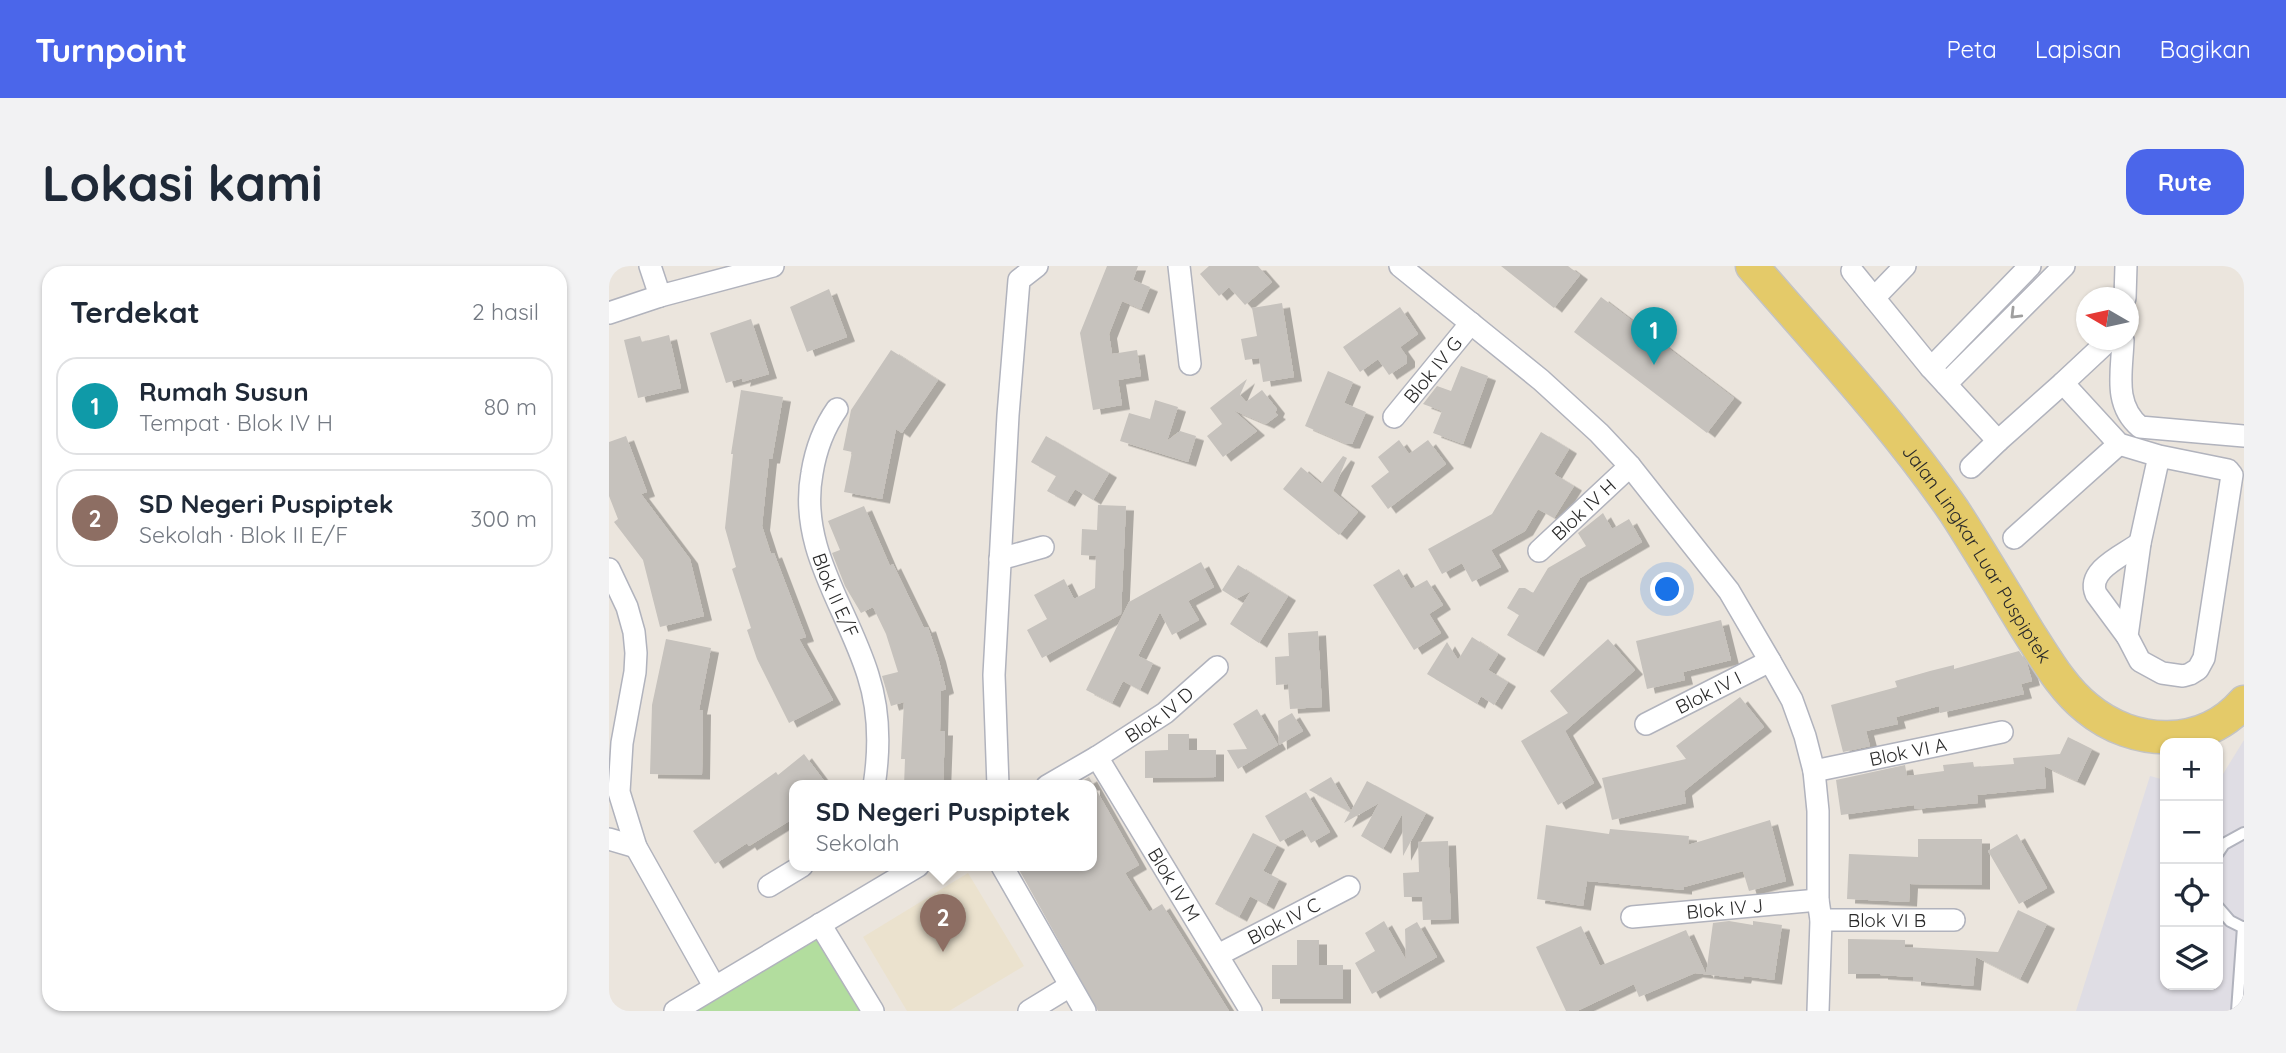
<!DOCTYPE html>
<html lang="id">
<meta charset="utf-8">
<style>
:root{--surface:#fff;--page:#f2f2f3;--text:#1f2937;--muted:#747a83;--line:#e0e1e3;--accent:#4b66ea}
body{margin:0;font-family:Quicksand,sans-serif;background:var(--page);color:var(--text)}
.controls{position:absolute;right:21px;bottom:21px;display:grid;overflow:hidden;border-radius:14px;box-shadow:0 2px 5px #0004}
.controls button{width:63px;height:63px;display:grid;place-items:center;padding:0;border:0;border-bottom:2px solid var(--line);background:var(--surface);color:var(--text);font:35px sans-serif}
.compass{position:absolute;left:1467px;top:21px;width:63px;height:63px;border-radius:50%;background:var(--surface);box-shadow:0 2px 5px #0004;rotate:279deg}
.you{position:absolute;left:1059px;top:324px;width:24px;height:24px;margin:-18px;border:5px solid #fff;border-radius:50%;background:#1a73e8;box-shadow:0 0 0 10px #1a73e833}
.badge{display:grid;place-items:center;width:46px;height:46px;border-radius:50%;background:var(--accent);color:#fff;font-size:23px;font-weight:700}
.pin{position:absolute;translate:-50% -58px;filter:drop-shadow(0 2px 4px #0008)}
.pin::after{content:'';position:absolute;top:37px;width:24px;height:21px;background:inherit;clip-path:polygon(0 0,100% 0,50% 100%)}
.popup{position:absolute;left:180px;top:514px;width:308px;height:91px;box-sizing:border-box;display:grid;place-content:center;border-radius:14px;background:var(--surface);filter:drop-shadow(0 2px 5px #0005);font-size:23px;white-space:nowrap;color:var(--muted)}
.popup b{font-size:26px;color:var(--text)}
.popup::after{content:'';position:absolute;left:50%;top:100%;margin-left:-14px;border:14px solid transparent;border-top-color:var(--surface)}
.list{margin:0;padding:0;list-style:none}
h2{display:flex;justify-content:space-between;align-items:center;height:91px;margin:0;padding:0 28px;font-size:30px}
h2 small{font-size:23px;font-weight:400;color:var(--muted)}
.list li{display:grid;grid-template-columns:46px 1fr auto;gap:21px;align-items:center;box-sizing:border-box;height:98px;margin:0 14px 14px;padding:0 14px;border:2px solid var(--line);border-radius:21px}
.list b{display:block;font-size:26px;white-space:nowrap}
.list p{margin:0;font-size:23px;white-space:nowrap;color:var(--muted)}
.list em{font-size:23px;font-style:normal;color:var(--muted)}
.icon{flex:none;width:38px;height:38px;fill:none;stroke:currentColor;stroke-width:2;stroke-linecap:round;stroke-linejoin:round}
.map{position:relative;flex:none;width:1635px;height:745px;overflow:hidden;border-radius:21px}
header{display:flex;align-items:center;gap:42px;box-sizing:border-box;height:98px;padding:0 35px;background:var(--accent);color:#fff}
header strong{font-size:33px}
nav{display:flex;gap:38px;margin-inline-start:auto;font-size:24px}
.intro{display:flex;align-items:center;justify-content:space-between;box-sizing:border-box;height:168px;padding:0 42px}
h1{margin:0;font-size:49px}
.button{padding:18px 32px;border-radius:21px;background:var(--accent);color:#fff;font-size:24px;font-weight:700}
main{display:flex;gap:42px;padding:0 42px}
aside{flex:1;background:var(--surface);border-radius:21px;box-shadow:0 2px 5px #0004}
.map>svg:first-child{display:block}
</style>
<header>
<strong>Turnpoint</strong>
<nav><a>Peta</a><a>Lapisan</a><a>Bagikan</a></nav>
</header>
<div class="intro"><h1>Lokasi kami</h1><a class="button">Rute</a></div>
<main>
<aside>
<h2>Terdekat<small>2 hasil</small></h2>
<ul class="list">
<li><span class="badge" style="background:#0f9aa8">1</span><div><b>Rumah Susun</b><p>Tempat · Blok IV H</p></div><em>80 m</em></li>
<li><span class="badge" style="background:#8d6e63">2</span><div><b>SD Negeri Puspiptek</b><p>Sekolah · Blok II E/F</p></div><em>300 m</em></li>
</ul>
</aside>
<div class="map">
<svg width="1635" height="745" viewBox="0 0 1635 745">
<defs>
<filter id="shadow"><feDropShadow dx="8" dy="4.5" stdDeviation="0" flood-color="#0004"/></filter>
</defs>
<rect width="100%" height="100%" fill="#ebe5dd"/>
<path fill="#dfdde4" d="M1635 474V745H1467L1541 510 1556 514V719H1609V510L1614 508Z"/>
<path fill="#ebe2ce" d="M359 607 415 700 340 745H298L254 671Z"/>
<path fill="#b2dd9e" d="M211 667 256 745H77Z"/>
<path fill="#c6c2bd" filter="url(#shadow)" d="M498 0H529L524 14 541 21 532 43 513 35 500 68 503 88 528 84 532 110 509 114 513 139 484 144 471 67Z
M600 0H649L663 16 636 39 620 21 610 30 591 8Z
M892 0H959L971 9 945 42Z
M220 23 238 71 198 86 181 41Z
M992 31 1125 132 1098 167 965 66Z
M673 37 685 111 654 116 650 92 636 94 632 73 648 70 643 42Z
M791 41 809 68 791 81 798 91V97L780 109 769 93 751 106 734 81Z
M142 53 160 108 133 116 134 112 117 117 101 67Z
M60 69 72 122 29 132 15 74 31 70 33 76Z
M282 84 329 114 293 167 287 163 273 233 235 226 243 186 234 184 242 144Z
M852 100 879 110 854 178 824 167 833 145 814 138 828 120 842 125Z
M719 105 744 116 735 137 757 146 743 178H738L696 160Z
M638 113 631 129 637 136 653 124 668 143 666 147 669 149 657 158 624 144 648 165 614 191 598 170 613 158 601 142Z
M132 124 174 131 163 193H160L153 260 162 288 165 287 197 371 190 373 224 434 180 457 148 393 138 364 142 362 123 303 127 301 116 262 124 188H122Z
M546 134 569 141 558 175 571 165 587 170 579 196 511 175 520 147 541 153Z
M932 166 960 183 945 208 965 220 945 252 929 243 916 265 882 284 892 301 863 316 853 297 833 308 819 283 883 248Z
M17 170 38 226 32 228 81 293 95 350 51 361 34 294 5 256 9 253 0 230V176Z
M437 170 500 207 484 234 466 223 458 236 438 225 447 210 422 196Z
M790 174 800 188 819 174 837 198 779 243 762 220 780 206 769 191Z
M734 190 738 192 724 225 749 246 730 269 674 223 692 201 712 218Z
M489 239 517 240 512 348 433 392 418 364 438 353 425 329 455 313 465 333 486 322 487 290 472 289 473 263 488 264Z
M255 240 281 300 284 298 315 362 319 361 329 391 337 423 332 425 331 465H336L334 520H295L296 493H292L295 436 282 440 273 410 289 406 277 368 264 341 252 347 236 320 223 287 231 284 219 255Z
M994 247 1003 263 1020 253 1033 276 971 312 927 386 898 369 910 349 898 342 910 322H916L924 327 939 302 977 280 969 267Z
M592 296 605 321 579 335 590 354 563 369 551 346 529 390 544 397 531 424 514 415 503 437 477 424 520 336Z
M629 299 679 330 650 377 621 358 642 325 627 333 613 324Z
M790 303 802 323 818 314 834 339 820 348 832 367 805 384 764 319Z
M1112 354 1122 394 1074 406 1076 414 1038 423 1027 375Z
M709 365 713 441 681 443 679 418 667 419 666 391 680 390 679 367Z
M863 371 889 388 879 404 899 416 885 439 872 430 868 438 818 408 838 376 849 394Z
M57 373 102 382 90 444H94L93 509 41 508 43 439Z
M999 373 1026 404 956 465 985 517 949 539 912 475 959 447 941 425Z
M1410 385 1418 397 1423 415 1412 418 1415 428 1331 447 1330 440 1287 451 1289 458 1257 465 1261 480 1234 486 1222 439 1288 421 1286 415 1321 405 1345 399V403Z
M1131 431 1155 461 1075 525 1077 537 1003 554 993 512 1077 493 1067 480Z
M648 443 669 479 629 503 618 484 638 483 624 458Z
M683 447 694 465 670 479 669 455Z
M559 468H580V484H607V511L536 512V485L559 484Z
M1459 471 1483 483 1468 515 1435 500 1437 522 1368 529 1369 537 1306 543 1305 539 1232 549 1227 514 1296 499 1298 510 1335 505 1334 499 1364 496 1365 501 1405 498 1404 492 1451 488Z
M195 488 219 520H185V552L140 580 138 577 106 598 84 565 167 506 169 509Z
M480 511 530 599 516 607 540 646 553 638 620 745H489L408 600H483V520H465Z
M722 511 742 545 758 515 817 547 794 590 793 548 774 583 752 570 770 537 735 557 741 546 700 524Z
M697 526 721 566 702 577 694 563 671 576 656 550Z
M1161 554 1177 615 1140 625 1134 605 1075 621V624L978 615 974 640 928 633 937 559 1000 568 1001 563 1080 570 1079 579Z
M644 567 668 579 654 605 670 613 657 639 641 630 630 651 606 638Z
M1408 568 1438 622 1410 638 1379 585Z
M1309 573H1373V619L1301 618 1300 636 1238 633 1240 588 1309 591Z
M839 575 842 653 814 654 813 631H795L794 607 810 606 809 576Z
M1409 644 1438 658 1411 713 1367 691 1364 720 1304 715V711L1271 709V708H1239V673L1296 674V681L1389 686Z
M775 655 797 694 796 663 808 656 828 691 763 728 746 697 766 685 756 667Z
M1120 655 1144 659V655L1173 659 1165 714 1135 710 1134 713 1086 707 1030 731 1025 718 968 745H957L927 681 972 660 991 700 1077 664 1097 708 1104 657Z
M688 674H710V699H734V733H663V699H688Z"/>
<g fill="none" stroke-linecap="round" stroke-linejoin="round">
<g stroke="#b1b3bd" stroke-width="14">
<path id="lane" d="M1609 587 1615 578 1635 567
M1609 641 1621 655 1635 662
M1628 745 1634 661"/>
</g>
<g stroke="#b1b3bd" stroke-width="24">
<g id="street">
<path d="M41 0 51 30"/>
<path d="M570 0 581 98"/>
<path d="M791 0 932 114 990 167 1021 200 1120 325 1161 395 1183 434 1196 470 1205 505 1209 545V634L1212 654 1209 745"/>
<path d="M1243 5 1322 102 1389 175 1454 117"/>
<path d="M1265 32 1296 0"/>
<path d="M1516 32 1517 0"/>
<path d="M0 47 51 30 164 0"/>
<path d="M1514 74C1513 106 1504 138 1531 161L1635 170"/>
<path d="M1499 75 1454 117 1510 178 1550 190 1619 204 1623 209 1595 392 1589 403 1581 408 1574 410 1553 407 1531 395 1518 370 1531 277 1550 190"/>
<path d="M1322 102 1421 0"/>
<path d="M1337 118 1455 0"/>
<path id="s1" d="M228 143C214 163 207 182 203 207 189 282 238 341 259 409 271 446 271 482 265 520"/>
<path id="s2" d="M785 151 862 57"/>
<path d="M1362 201 1389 175"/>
<path d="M1405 272 1510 178"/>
<path id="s3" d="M930 285 1021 200"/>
<path d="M391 293 434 281"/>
<path d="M0 303 18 341 25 366 27 387 26 406 13 477 10 526 27 581 105 720"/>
<path d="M1518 370 1487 328C1477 304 1515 289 1531 277"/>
<path id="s4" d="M1037 458 1161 395"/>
<path id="s5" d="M488 491 642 745"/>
<path id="s6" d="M1205 505 1393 466"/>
<path d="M389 520 385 409 399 149 410 14 428 0"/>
<path id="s7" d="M438 520 488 491 556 447 608 401"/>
<path d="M0 573 27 581"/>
<path d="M393 600 476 745"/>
<path d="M160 620 193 600"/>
<path id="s8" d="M1023 651 1209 634"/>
<path id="s9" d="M1212 654H1345"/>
<path d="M211 658 264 745"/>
<path id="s10" d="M609 689 740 621"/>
<path d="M66 745 309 600"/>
<path d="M420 745 461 720"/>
</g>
</g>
<g stroke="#c3c3c3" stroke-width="35">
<g id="primary">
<path id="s11" d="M1143 0C1212 80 1285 158 1345 245 1371 285 1395 326 1420 367 1437 393 1453 422 1478 442 1525 481 1594 483 1635 436"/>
</g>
</g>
<use href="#lane" stroke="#fff" stroke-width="10"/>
<use href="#street" stroke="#fff" stroke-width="21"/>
<use href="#primary" stroke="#e4ca69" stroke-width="32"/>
</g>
<defs><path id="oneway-chevron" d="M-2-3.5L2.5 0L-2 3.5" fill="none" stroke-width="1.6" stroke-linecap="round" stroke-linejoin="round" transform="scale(1.75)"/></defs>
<use stroke="#9f9f9f" href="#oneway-chevron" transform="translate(1406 48) rotate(135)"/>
<g text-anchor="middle" stroke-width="5" stroke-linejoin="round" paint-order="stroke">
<g font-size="19" fill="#2a2a2a" stroke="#fff">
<text dy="7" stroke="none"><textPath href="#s2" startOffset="61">Blok IV G</textPath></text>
<text dy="7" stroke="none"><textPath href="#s3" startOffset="61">Blok IV H</textPath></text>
<text dy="7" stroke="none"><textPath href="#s11" startOffset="366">Jalan Lingkar Luar Puspiptek</textPath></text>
<text dy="7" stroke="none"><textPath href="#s1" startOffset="196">Blok II E/F</textPath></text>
<text dy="7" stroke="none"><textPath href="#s4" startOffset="70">Blok IV I</textPath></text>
<text dy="7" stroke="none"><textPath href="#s7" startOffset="133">Blok IV D</textPath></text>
<text dy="7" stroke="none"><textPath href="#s6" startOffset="96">Blok VI A</textPath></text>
<text dy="7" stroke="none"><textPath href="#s5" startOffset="149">Blok IV M</textPath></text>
<text dy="7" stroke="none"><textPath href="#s8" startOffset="93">Blok IV J</textPath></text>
<text dy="7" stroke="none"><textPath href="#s9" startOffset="66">Blok VI B</textPath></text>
<text dy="7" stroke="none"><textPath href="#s10" startOffset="74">Blok IV C</textPath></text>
</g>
</g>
</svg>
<div class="controls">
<button>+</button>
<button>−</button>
<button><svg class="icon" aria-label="locate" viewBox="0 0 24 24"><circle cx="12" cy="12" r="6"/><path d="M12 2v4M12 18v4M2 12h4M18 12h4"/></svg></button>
<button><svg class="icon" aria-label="layers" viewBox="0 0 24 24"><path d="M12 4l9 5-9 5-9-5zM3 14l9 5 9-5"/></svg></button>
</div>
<svg class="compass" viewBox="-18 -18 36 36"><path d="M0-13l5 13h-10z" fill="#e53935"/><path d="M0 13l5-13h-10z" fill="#747a83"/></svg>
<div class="you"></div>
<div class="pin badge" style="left:1045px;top:99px;background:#0f9aa8">1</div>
<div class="pin badge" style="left:334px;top:686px;background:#8d6e63">2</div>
<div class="popup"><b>SD Negeri Puspiptek</b>Sekolah</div>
</div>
</main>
